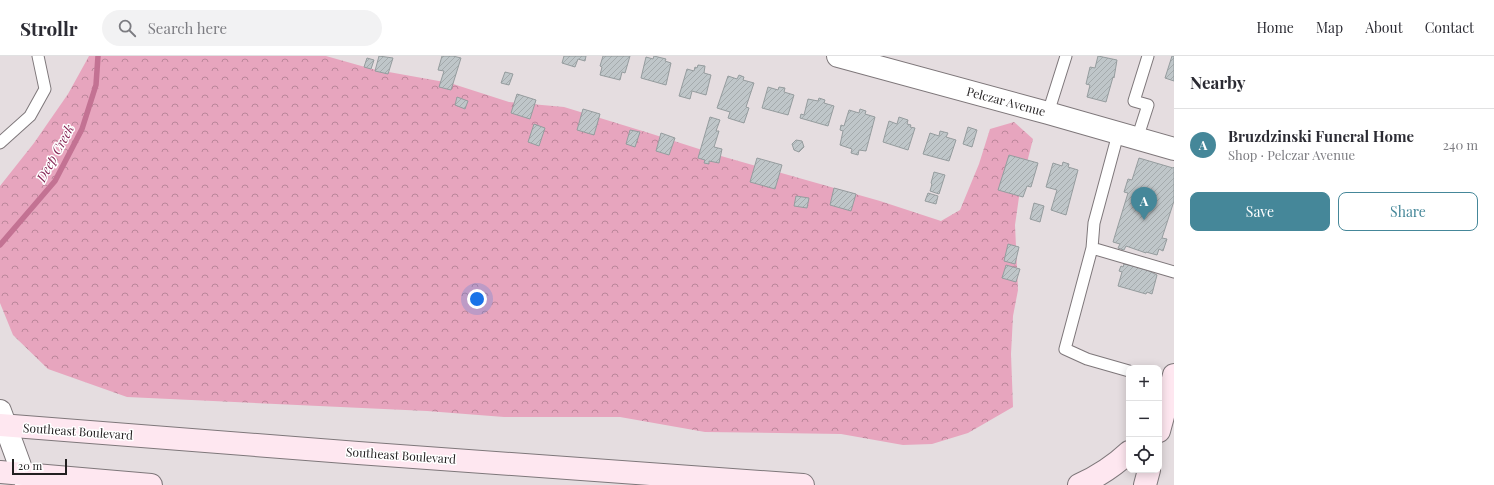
<!DOCTYPE html>
<meta charset="utf-8">
<style>
:root{--surface:#fff;--page:#f2f2f3;--text:#2b2b33;--muted:#7c7c81;--line:#e1e1e2;--accent:#458799}
body{margin:0;font-family:"Playfair Display",serif;background:var(--page);color:var(--text)}
.controls{position:absolute;right:12px;bottom:12px;display:grid;overflow:hidden;border-radius:8px;box-shadow:0 2px 10px #0003}
.controls button{width:36px;height:36px;display:grid;place-items:center;padding:0;border:0;border-bottom:1px solid var(--line);background:var(--surface);color:var(--text);font:20px sans-serif}
.scale{position:absolute;left:12px;bottom:10px;width:55px;box-sizing:border-box;padding-left:4px;border:2px solid #221f20;border-top:0;font-size:11px;line-height:14px;white-space:nowrap;color:#221f20;-webkit-text-stroke:3px #fff;paint-order:stroke}
.you{position:absolute;left:477px;top:243px;width:14px;height:14px;margin:-10px;border:3px solid #fff;border-radius:50%;background:#1a73e8;box-shadow:0 0 0 6px #1a73e833}
.badge{display:grid;place-items:center;width:26px;height:26px;border-radius:50%;background:var(--accent);color:#fff;font-size:13px;font-weight:700}
.pin{position:absolute;translate:-50% -33px;filter:drop-shadow(0 1px 2px #0008)}
.pin::after{content:'';position:absolute;top:21px;width:14px;height:12px;background:inherit;clip-path:polygon(0 0,100% 0,50% 100%)}
.list{margin:0;padding:0;list-style:none}
h2{display:flex;justify-content:space-between;align-items:center;height:52px;margin:0;padding:0 16px;font-size:17px}
h2 small{font-size:13px;font-weight:400;color:var(--muted)}
.list li{display:grid;grid-template-columns:26px 1fr auto;gap:12px;align-items:center;box-sizing:border-box;height:72px;padding:0 16px;border-top:1px solid var(--line)}
.list b{display:block;font-size:15px;white-space:nowrap}
.list p{margin:0;font-size:13px;white-space:nowrap;color:var(--muted)}
.list em{font-size:13px;font-style:normal;color:var(--muted)}
.actions{display:flex;gap:8px;padding:12px 16px}
.actions a{flex:1;padding:9px 0;border:1px solid var(--accent);border-radius:8px;text-align:center;font-size:14px;color:var(--accent)}
.actions .main{background:var(--accent);color:#fff}
.icon{flex:none;width:22px;height:22px;fill:none;stroke:currentColor;stroke-width:2;stroke-linecap:round;stroke-linejoin:round}
.map{position:relative;flex:none;width:1174px;height:429px;overflow:hidden}
header{display:flex;align-items:center;gap:24px;box-sizing:border-box;height:56px;padding:0 20px;background:var(--surface);border-bottom:1px solid var(--line)}
header strong{font-size:19px}
nav{display:flex;gap:22px;margin-inline-start:auto;font-size:14px}
.search{width:280px;height:36px;background:var(--page);display:flex;align-items:center;gap:10px;box-sizing:border-box;padding:0 14px;border-radius:22px;color:var(--muted);font-size:15px}
main{display:flex}
aside{flex:1;background:var(--surface)}
.map>svg:first-child{display:block}
</style>
<header>
<strong>Strollr</strong>
<div class="search"><svg class="icon" aria-label="search" viewBox="0 0 24 24"><circle cx="10" cy="10" r="6"/><path d="M15 15l6 6"/></svg>Search here</div>
<nav><a>Home</a><a>Map</a><a>About</a><a>Contact</a></nav>
</header>
<main>
<div class="map">
<svg width="1174" height="429" viewBox="0 0 1174 429">
<defs>
<pattern id="forest-crowns" width="20" height="18" patternUnits="userSpaceOnUse"><rect width="20" height="18" fill="#e7a5be"/><path d="M2 6a3 3 0 1 1 6 0M12 15a3 3 0 1 1 6 0" fill="none" stroke="#bb869a"/></pattern>
<pattern id="building-hatch" width="6" height="6" patternUnits="userSpaceOnUse"><rect width="6" height="6" fill="#bfc6c9"/><path d="M-1 1l2-2M0 6l6-6M5 7l2-2" fill="none" stroke="#a4aaac"/></pattern>
</defs>
<rect width="100%" height="100%" fill="#e5dde0"/>
<path fill="url(#forest-crowns)" d="M89 0H326L372 13 450 27 509 46 564 51 649 77 721 100 880 145 941 165 960 154 979 108 990 73 1014 66 1033 83 1020 134 1015 169 1018 234 1013 260 1011 298 1013 351 968 377 932 388 903 389 841 378 705 376 620 361H504L427 355 127 341 48 313 13 279 0 247V130L34 87 68 38Z"/>
<g fill="none" stroke-linecap="round" stroke-linejoin="round">
<path stroke="#c37293" stroke-width="5.5" d="M0 189 55 125 82 73 96 29 98 0"/>
</g>
<path fill="url(#building-hatch)" stroke="#959c9e" d="M379 0 393 2 388 18 375 15Z
M442 0H453L461 2 451 34 439 31 444 15 438 14Z
M564 0H586L585 5 578 3 575 11 562 7Z
M603 0H630L625 17 622 16 620 24 600 19 602 11 600 10Z
M654 0 666 3 665 5 671 7 666 29 641 22 646 1 653 3Z
M1098 0 1117 4 1114 22 1113 21 1106 46 1087 41 1090 29 1086 28 1090 11 1095 12Z
M1172 0H1174V25L1165 22Z
M367 2 374 4 371 13 364 11Z
M698 9 705 10 704 17 711 19 706 39 692 35 690 43 679 40 687 13 694 15 695 11 697 12Z
M505 16 513 18 509 29 501 27Z
M739 19 744 21 743 24 754 27 746 51 749 52 744 67 728 62 730 56 717 52 728 20 737 23Z
M768 31 778 34 779 31 785 32 784 36 794 39 788 59 762 52Z
M517 38 536 44 530 63 511 57Z
M457 41 468 45 465 53 455 49Z
M819 42 825 44 824 47 834 50 828 70 800 62 801 58 804 59 808 43 818 45Z
M583 53 600 58 594 79 577 74Z
M860 53 866 55 865 58 875 61 866 95 859 94 858 99 851 97 852 93 840 89 843 75 840 74 841 69 844 70 849 54 859 57Z
M710 61 720 64 716 75H719L714 91 722 93 719 107 709 105V108L704 107 705 104 698 102Z
M899 61 908 64 907 68 911 69 910 71 915 72 908 94 883 86 889 65 897 68Z
M534 68 545 72 539 90 528 86Z
M968 71 977 74 972 91 963 88Z
M630 74 640 76 635 91 626 88Z
M940 75 948 77 946 81 956 84 949 105 923 98 930 77 939 80Z
M661 77 675 82 669 99 656 95Z
M796 84 802 85 804 91 799 96 794 94 792 88Z
M1009 99 1038 107 1031 131 1027 130 1023 141 998 134Z
M757 102 782 109 775 133 750 126Z
M1139 102 1173 112 1174 111V145L1162 182 1167 183 1163 195 1159 193 1157 199 1146 196V197L1126 190 1124 194 1118 192 1120 188 1113 186 1128 137 1124 136 1128 123 1132 124Z
M1063 106 1069 108 1068 111 1078 114 1066 159 1051 154 1057 134 1046 131 1053 107 1062 110Z
M934 116 945 119 939 138 930 135 932 128 931 127Z
M834 132 856 138 851 155 830 149Z
M928 137 938 140 936 148 925 145Z
M796 140 809 142 807 152 794 150Z
M1034 147 1044 150 1040 166 1030 163Z
M1008 188 1019 191 1015 208 1004 205Z
M1124 208 1143 212 1157 219 1152 238 1147 236 1146 238 1118 230 1122 216 1119 215 1121 210 1123 211Z
M1006 209 1020 213 1016 226 1002 222Z"/>
<g fill="none" stroke-linecap="round" stroke-linejoin="round">
<g stroke="#7e777a" stroke-width="13">
<path id="lane" d="M1048 57 1066 0
M1118 78 1094 167 1092 192 1065 293 1087 303 1129 315
M1137 83 1148 49 1134 45 1148 0
M0 87 30 60 45 33 38 0
M1092 192 1174 216"/>
</g>
<g stroke="#7e777a" stroke-width="24">
<path id="street" d="M838 0 1048 57 1174 93
M0 355 27 429"/>
</g>
<g stroke="#7e777a" stroke-width="24">
<path id="secondary" d="M0 369 358 397 803 429
M1159 375 1174 319
M0 416 151 429
M1079 429C1099 420 1113 411 1129 396
M1145 429 1149 414"/>
</g>
<use href="#lane" stroke="#fff" stroke-width="11"/>
<use href="#street" stroke="#fff" stroke-width="22"/>
<use href="#secondary" stroke="#fee7f0" stroke-width="22"/>
</g>
<g text-anchor="middle" stroke-width="3" stroke-linejoin="round" paint-order="stroke">
<g font-size="12" fill="#221f20" stroke="#fff">
<text transform="translate(1006 46) rotate(15)" y="4">Pelczar Avenue</text>
<text transform="translate(78 376) rotate(4)" y="4">Southeast Boulevard</text>
<text transform="translate(401 400) rotate(4)" y="4">Southeast Boulevard</text>
</g>
<g font-size="13" font-style="italic" fill="#842353" stroke="#fff">
<text transform="translate(55 97) rotate(-61)" y="5">Deep Creek</text>
</g>
</g>
</svg>
<div class="controls">
<button>+</button>
<button>−</button>
<button><svg class="icon" aria-label="locate" viewBox="0 0 24 24"><circle cx="12" cy="12" r="6"/><path d="M12 2v4M12 18v4M2 12h4M18 12h4"/></svg></button>
</div>
<div class="scale">20 m</div>
<div class="you"></div>
<div class="pin badge" style="left:1144px;top:164px">A</div>
</div>
<aside>
<h2>Nearby<small></small></h2>
<ul class="list">
<li><span class="badge">A</span><div><b>Bruzdzinski Funeral Home</b><p>Shop · Pelczar Avenue</p></div><em>240 m</em></li>
</ul>
<div class="actions"><a class="main">Save</a><a>Share</a></div>
</aside>
</main>
